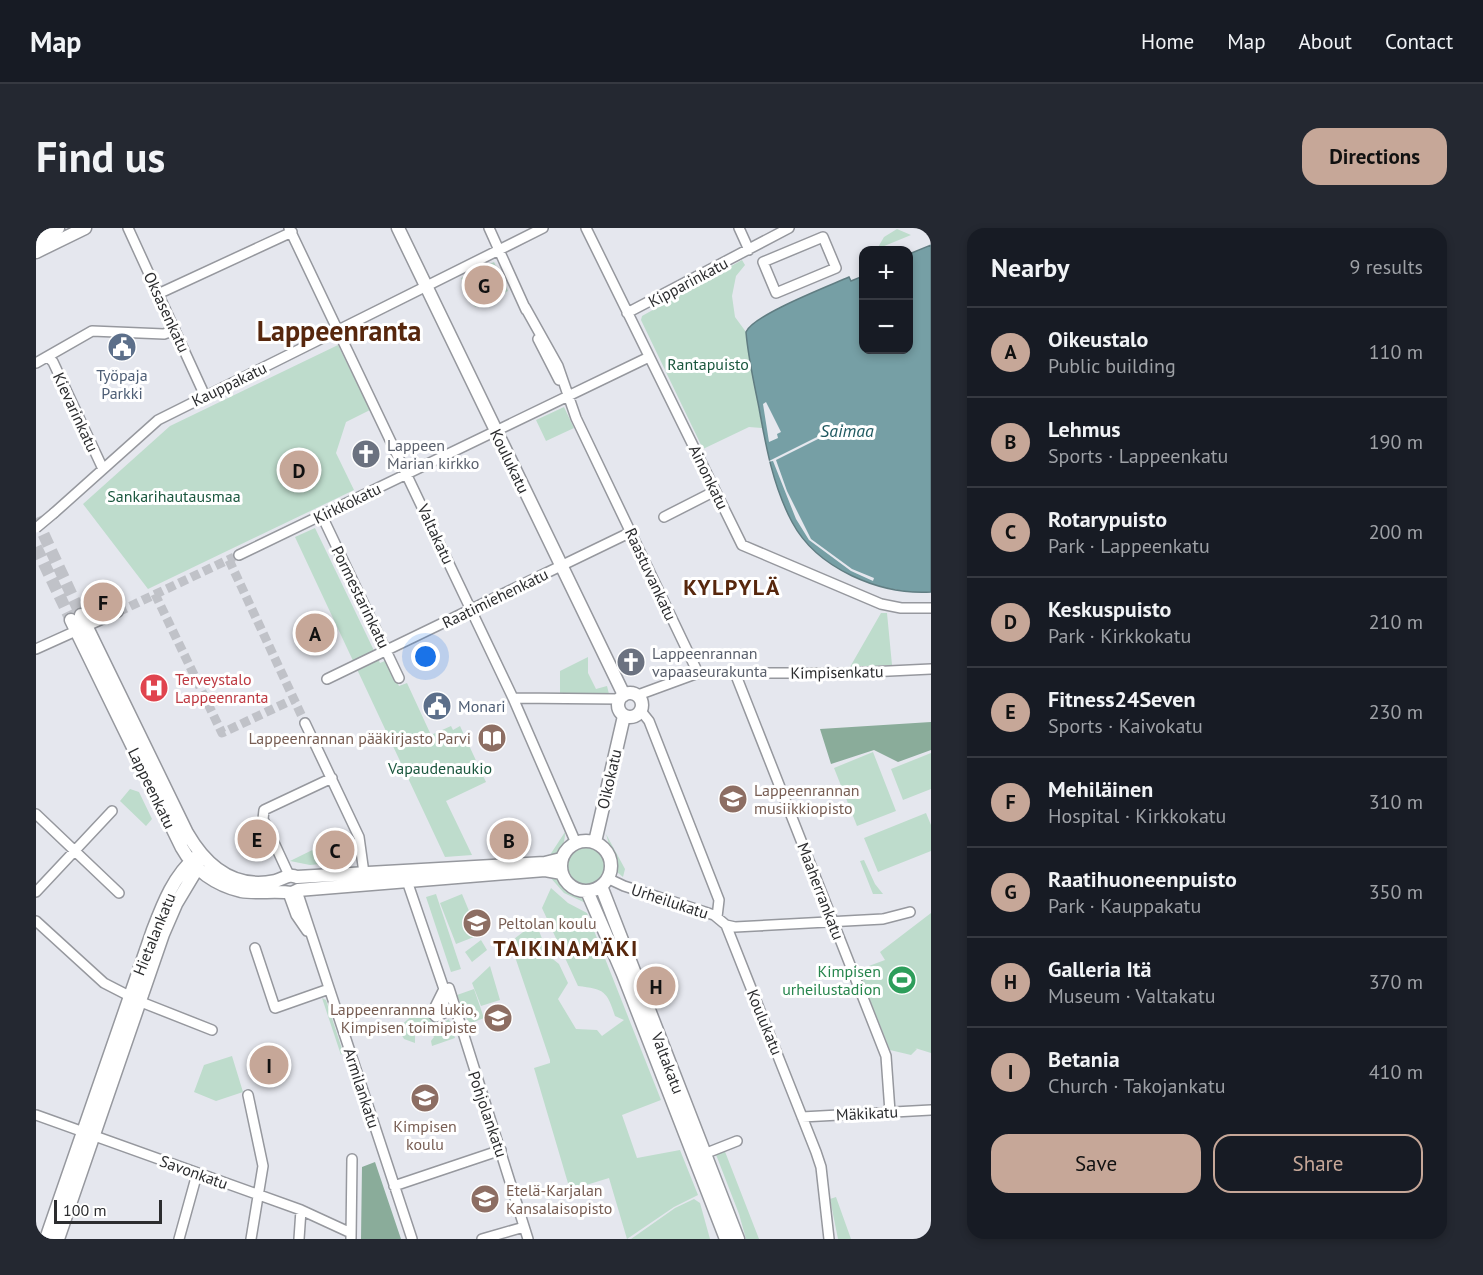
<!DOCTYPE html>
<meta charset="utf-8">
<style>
:root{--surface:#171b24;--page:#242831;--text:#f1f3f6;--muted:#9ea1a6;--line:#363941;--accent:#c6a798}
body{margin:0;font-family:"PT Sans",sans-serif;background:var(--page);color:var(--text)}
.controls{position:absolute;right:18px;top:18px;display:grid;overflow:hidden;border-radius:12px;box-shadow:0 3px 9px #0003}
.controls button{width:54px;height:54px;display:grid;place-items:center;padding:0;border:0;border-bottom:2px solid var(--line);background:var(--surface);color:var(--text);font:30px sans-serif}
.scale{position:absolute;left:18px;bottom:15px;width:108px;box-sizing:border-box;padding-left:6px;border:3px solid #2c2d2f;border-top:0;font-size:16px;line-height:21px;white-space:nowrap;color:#2c2d2f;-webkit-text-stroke:4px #fff;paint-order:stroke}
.you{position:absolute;left:390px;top:429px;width:21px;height:21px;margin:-15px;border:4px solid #fff;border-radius:50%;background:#1a73e8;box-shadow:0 0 0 9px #1a73e833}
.badge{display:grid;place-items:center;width:39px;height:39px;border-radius:50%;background:var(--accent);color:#111;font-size:20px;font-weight:700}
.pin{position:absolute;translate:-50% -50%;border:3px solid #fff;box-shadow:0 2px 6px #0006}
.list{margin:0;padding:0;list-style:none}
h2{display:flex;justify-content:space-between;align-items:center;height:78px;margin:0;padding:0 24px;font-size:26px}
h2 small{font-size:20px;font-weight:400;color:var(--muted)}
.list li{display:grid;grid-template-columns:39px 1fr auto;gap:18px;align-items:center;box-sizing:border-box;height:90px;padding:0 24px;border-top:2px solid var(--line)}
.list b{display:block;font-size:22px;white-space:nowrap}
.list p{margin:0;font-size:20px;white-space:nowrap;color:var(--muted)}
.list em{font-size:20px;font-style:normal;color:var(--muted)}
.actions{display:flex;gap:12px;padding:18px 24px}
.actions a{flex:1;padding:14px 0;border:2px solid var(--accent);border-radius:18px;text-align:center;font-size:21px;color:var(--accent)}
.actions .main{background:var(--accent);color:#111}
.map{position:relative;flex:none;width:895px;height:1011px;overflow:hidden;border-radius:18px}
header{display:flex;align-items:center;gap:36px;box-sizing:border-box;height:84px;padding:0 30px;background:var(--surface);border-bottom:2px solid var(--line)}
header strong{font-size:28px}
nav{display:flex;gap:33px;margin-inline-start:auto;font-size:21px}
.intro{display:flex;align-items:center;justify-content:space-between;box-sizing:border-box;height:144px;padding:0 36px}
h1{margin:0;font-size:42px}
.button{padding:15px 27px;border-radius:18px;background:var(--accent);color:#111;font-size:21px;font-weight:700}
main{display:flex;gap:36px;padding:0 36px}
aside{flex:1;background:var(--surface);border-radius:18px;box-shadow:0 3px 9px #0003}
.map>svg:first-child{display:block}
</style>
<header>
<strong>Map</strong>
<nav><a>Home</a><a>Map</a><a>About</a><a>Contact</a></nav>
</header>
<div class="intro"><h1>Find us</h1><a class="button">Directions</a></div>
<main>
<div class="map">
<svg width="895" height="1011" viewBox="0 0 895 1011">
<rect width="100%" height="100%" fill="#e5e7ee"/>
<path fill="#bedccc" d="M861 1 875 7 841 21 848 9Z
M706 32 709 37 700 48 696 68 699 89 710 104 726 200 713 199 667 221 605 92 606 88Z
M458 34 472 63 439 79 425 50Z
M302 117 334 182 310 194 300 225 318 262 112 361 47 276 134 198Z
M528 179 538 200 510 213 500 192Z
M279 300 344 435 351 432 363 458 371 455 395 507 415 498 417 502 424 498 450 554 410 573 436 627 409 629 259 309Z
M845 385H851L856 437 814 439Z
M552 429V445L560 461 571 458 573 466H524V443Z
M837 524 860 583 821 598 798 540Z
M895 525V561L867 572 855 541Z
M94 561 103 564 116 591 110 598 84 573Z
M890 585 895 597V623L842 644 828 610Z
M313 604C318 614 325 624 316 633L274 637 254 633Z
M529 604C529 615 526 622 518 630H512Z
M570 606 589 641 587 649 581 644Z
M554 617C570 625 574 643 562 656L546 658 535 651 530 632C534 621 541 616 554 617Z
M828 632 839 656 847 666H837L824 633Z
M513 648 522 651 554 677 528 665Z
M515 660 532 675 551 685 625 872 586 887 601 930 644 922 662 967 638 979 591 1011 573 950 534 962 498 840 514 835V832L474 714 503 692 506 700 503 703 513 728 523 736 532 755 522 771 540 801 561 802 566 808 588 792 579 788C571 763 568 761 542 758L506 680Z
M400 666 425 741 415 744 390 669Z
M426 666 443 707 420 716 404 675Z
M895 685V825L879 820 881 821 875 827 854 822 822 742 849 732 844 724Z
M445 712 451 722 436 734 429 724Z
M454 738 464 772 445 778 436 755Z
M438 761 448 790 433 796 421 767Z
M286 770 290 772 307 824 305 827Z
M385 784 389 785 397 795H407L413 791 419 810 396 818 395 813 398 809 388 796 379 800V815L368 811 362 800 379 785Z
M196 828 207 864 180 873 158 864 168 837Z
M688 921 723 1011H710L703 986 679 924Z
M800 969 815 1011H802L794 971Z
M658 971 664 975 674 1011H595L639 980Z"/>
<path fill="#8aac9a" d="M895 494V522L862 534 838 522 795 536 784 501Z
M339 934 365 1011H325L326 939Z"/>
<path fill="#769fa5" stroke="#607d82" stroke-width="1.5" d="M895 17V364C844 367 781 341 756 294 737 258 730 219 723 180 718 155 712 129 710 104 717 87 793 58 813 49L815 53 827 48 828 122H872L873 26Z"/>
<path fill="#e5e7ee" d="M730 174 745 204 741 206 742 210 733 214 727 176Z
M783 208 784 210 740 232 751 263 775 311 816 341 838 350 837 353 815 343 773 312 760 291 737 233 731 234Z"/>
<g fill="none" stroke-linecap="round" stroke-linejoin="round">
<path stroke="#c0c2c8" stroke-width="9" stroke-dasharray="9 4.5" stroke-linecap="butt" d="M193 332 269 495
M119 366 186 505 258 471
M82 384 198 329"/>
<path stroke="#c0c2c8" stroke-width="12" stroke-dasharray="12 6" stroke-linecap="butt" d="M0 290 45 387
M0 319 35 392"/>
<g stroke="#96989e" stroke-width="12">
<path id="minor" d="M92 0 169 168
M253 0 477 470 540 615
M453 0 490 82
M550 0 706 317 845 376 865 380H895
M703 0 713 22
M787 9 800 40 740 65 727 34Z
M122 66 256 4
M489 79 522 138 540 190 662 445
M591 85 753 0
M502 111 523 152
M12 129 17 134 67 241
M0 135 56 103 128 106 139 102
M18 285 122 192 507 0
M286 288 363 450
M628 289 679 263
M203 327 613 129
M0 421 82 384
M699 445 850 828 854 884
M291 451 595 304
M602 467 662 445H812L895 441
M477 470 583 471
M605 483 613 493 683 672 681 689
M269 495 323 609 328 645
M0 586 83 665
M253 647 227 591 228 582 296 550
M571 650 588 658 678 687 690 697 699 699 847 691 874 684
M371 653 408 761V785L400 789 396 785 408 761
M261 663 376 1011
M0 664 76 583
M252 665 260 687 271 703
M0 693 68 755 105 774 176 802
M690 697 780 924 785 939 793 1011
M219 720 239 780 293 761
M413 760 492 1011
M212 867 227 938 215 1011
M0 887 265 982 315 1005
M766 889 895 882
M663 928 701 913
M358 958 465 922
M315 1010 316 931
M143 1011 161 946
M263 1011 265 982
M446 1011 488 999"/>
</g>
<g stroke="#96989e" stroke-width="15">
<path id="major" d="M362 0 588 467
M0 11 22 0
M0 24 49 0
M45 387 151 605C170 638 198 662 239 653 248 651 252 645 261 649L509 635 525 631
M35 392 146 620C158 642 180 657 205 663 221 666 240 662 256 665L262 662 509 642 526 645
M582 477a12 12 0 1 1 24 0a12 12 0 1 1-24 0Z
M525 638a25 25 0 1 1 50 0a25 25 0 1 1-50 0Z
M559 614 588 488
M565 658 702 1011
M551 663 587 746 690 1011
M10 1011 117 702C127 676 138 647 160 629
M22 1011 127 706 140 676 161 641 162 634"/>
</g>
<use href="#minor" stroke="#fff" stroke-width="9"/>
<use href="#major" stroke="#fff" stroke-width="12"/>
<g stroke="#96989e" stroke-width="12" stroke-linecap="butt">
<path id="minor-bridge" d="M0 300 18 285"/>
</g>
<use href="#minor-bridge" stroke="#fff" stroke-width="9"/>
</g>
<defs>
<g id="civic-disc" transform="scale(1.5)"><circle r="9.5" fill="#5c6f8a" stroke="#fff"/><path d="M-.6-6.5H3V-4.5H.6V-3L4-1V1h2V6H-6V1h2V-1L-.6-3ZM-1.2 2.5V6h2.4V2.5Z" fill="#fff"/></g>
<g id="church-disc" transform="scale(1.5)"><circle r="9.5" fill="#6b7280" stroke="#fff"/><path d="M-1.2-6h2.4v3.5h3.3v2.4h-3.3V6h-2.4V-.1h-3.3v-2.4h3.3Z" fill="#fff"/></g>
<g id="hospital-disc" transform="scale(1.5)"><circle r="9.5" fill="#e0444e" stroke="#fff"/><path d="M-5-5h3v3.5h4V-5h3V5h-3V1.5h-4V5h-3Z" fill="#fff"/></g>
<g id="library-disc" transform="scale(1.5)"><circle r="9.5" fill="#8d6e63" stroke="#fff"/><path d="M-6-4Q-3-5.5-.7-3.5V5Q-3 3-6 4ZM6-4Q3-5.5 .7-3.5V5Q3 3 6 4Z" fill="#fff"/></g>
<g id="school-disc" transform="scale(1.5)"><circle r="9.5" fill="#8d6e63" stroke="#fff"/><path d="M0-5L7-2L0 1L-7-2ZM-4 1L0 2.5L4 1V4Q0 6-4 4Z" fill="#fff"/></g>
<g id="stadium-disc" transform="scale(1.5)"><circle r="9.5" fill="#2e9e5b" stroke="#fff"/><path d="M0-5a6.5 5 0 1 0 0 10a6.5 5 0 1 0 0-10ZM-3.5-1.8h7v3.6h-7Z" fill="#fff"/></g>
<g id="university-disc" transform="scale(1.5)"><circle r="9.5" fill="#8d6e63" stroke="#fff"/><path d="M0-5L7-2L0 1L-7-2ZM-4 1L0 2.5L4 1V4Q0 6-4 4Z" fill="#fff"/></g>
</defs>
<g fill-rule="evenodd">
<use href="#civic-disc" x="86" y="119"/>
<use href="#church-disc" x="330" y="226"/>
<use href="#church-disc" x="595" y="434"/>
<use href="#hospital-disc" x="118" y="460"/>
<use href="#civic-disc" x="401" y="478"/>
<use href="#library-disc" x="456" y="510"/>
<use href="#school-disc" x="697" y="571"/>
<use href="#school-disc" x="441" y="695"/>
<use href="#stadium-disc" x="866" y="752"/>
<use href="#school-disc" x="462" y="790"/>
<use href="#school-disc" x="389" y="870"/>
<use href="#university-disc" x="449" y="971"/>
</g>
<g text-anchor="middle" stroke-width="6" stroke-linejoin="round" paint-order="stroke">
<g font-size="16" fill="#2c2d2f" stroke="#fff">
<text transform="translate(652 54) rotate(-28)" y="6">Kipparinkatu</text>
<text transform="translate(131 84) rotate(65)" y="6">Oksasenkatu</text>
<text transform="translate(193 156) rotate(-26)" y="6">Kauppakatu</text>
<text transform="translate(40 184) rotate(65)" y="6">Kievarinkatu</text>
<text transform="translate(474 233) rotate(64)" y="6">Koulukatu</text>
<text transform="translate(673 249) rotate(64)" y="6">Ainonkatu</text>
<text transform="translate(311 275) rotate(-26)" y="6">Kirkkokatu</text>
<text transform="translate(400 306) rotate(65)" y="6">Valtakatu</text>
<text transform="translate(615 346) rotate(65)" y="6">Raastuvankatu</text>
<text transform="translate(325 369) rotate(64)" y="6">Pormestarinkatu</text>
<text transform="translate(459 370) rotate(-26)" y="6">Raatimiehenkatu</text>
<text transform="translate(801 444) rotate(-1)" y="6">Kimpisenkatu</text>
<text transform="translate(573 551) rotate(-77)" y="6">Oikokatu</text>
<text transform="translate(116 560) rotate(64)" y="6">Lappeenkatu</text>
<text transform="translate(785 663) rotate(69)" y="6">Maaherrankatu</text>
<text transform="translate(634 673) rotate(18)" y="6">Urheilukatu</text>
<text transform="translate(118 706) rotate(-68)" y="6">Hietalankatu</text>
<text transform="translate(729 794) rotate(68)" y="6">Koulukatu</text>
<text transform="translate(632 835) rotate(69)" y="6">Valtakatu</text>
<text transform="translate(326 860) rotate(72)" y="6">Armilankatu</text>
<text transform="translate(831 885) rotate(-3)" y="6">Mäkikatu</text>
<text transform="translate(452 886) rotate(71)" y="6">Pohjolankatu</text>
<text transform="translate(158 944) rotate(20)" y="6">Savonkatu</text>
</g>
<g font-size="16" fill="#1b573e" stroke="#fff">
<text x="672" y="142">Rantapuisto</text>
<text x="138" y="274">Sankarihautausmaa</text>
<text x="404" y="546">Vapaudenaukio</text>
</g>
<g font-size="16" fill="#4e5e75" stroke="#fff">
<text x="86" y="153">Työpaja<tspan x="86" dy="18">Parkki</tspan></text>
<text x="422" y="484" text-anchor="start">Monari</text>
</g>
<g font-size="16" fill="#5b616d" stroke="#fff" text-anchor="start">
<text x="351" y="223">Lappeen<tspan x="351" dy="18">Marian kirkko</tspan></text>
<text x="616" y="431">Lappeenrannan<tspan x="616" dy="18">vapaaseurakunta</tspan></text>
</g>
<g font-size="16" fill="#be3a42" stroke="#fff" text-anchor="start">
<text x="139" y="457">Terveystalo<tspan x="139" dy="18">Lappeenranta</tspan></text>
</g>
<g font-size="16" fill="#785e54" stroke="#fff" text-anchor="start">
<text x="435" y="516" text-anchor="end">Lappeenrannan pääkirjasto Parvi</text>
<text x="718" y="568">Lappeenrannan<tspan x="718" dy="18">musiikkiopisto</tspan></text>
<text x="462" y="701">Peltolan koulu</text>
<text x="441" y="787" text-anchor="end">Lappeenrannna lukio,<tspan x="441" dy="18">Kimpisen toimipiste</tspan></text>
<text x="389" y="904" text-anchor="middle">Kimpisen<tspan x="389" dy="18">koulu</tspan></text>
<text x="470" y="968">Etelä-Karjalan<tspan x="470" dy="18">Kansalaisopisto</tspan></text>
</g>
<g font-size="16" fill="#27864d" stroke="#fff" text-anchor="end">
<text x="845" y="749">Kimpisen<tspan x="845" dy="18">urheilustadion</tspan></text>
</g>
<g font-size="18" font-style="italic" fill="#1f5960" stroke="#fff">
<text x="811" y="209">Saimaa</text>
</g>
<g font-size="22" font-weight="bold" letter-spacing="1.5" fill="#57270d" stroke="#fff">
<text x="696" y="367">KYLPYLÄ</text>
<text x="530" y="728">TAIKINAMÄKI</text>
</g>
<g font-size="28" font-weight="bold" fill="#57270d" stroke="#fff">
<text x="303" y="113">Lappeenranta</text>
</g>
</g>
</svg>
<div class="controls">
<button>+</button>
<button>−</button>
</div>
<div class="scale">100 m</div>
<div class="you"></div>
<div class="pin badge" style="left:279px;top:405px">A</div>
<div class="pin badge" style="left:473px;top:612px">B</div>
<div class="pin badge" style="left:299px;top:622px">C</div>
<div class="pin badge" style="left:263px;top:242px">D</div>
<div class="pin badge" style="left:221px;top:611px">E</div>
<div class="pin badge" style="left:67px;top:374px">F</div>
<div class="pin badge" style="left:448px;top:57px">G</div>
<div class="pin badge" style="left:620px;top:758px">H</div>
<div class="pin badge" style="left:233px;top:837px">I</div>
</div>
<aside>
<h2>Nearby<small>9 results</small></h2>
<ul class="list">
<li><span class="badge">A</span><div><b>Oikeustalo</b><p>Public building</p></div><em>110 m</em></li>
<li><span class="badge">B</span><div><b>Lehmus</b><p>Sports · Lappeenkatu</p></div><em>190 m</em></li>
<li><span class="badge">C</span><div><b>Rotarypuisto</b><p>Park · Lappeenkatu</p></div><em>200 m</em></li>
<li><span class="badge">D</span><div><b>Keskuspuisto</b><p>Park · Kirkkokatu</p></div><em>210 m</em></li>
<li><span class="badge">E</span><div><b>Fitness24Seven</b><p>Sports · Kaivokatu</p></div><em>230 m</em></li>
<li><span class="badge">F</span><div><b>Mehiläinen</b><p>Hospital · Kirkkokatu</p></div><em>310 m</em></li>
<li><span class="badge">G</span><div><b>Raatihuoneenpuisto</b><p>Park · Kauppakatu</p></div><em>350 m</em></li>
<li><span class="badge">H</span><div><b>Galleria Itä</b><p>Museum · Valtakatu</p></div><em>370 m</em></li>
<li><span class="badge">I</span><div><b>Betania</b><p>Church · Takojankatu</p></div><em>410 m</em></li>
</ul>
<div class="actions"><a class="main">Save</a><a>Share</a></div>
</aside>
</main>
